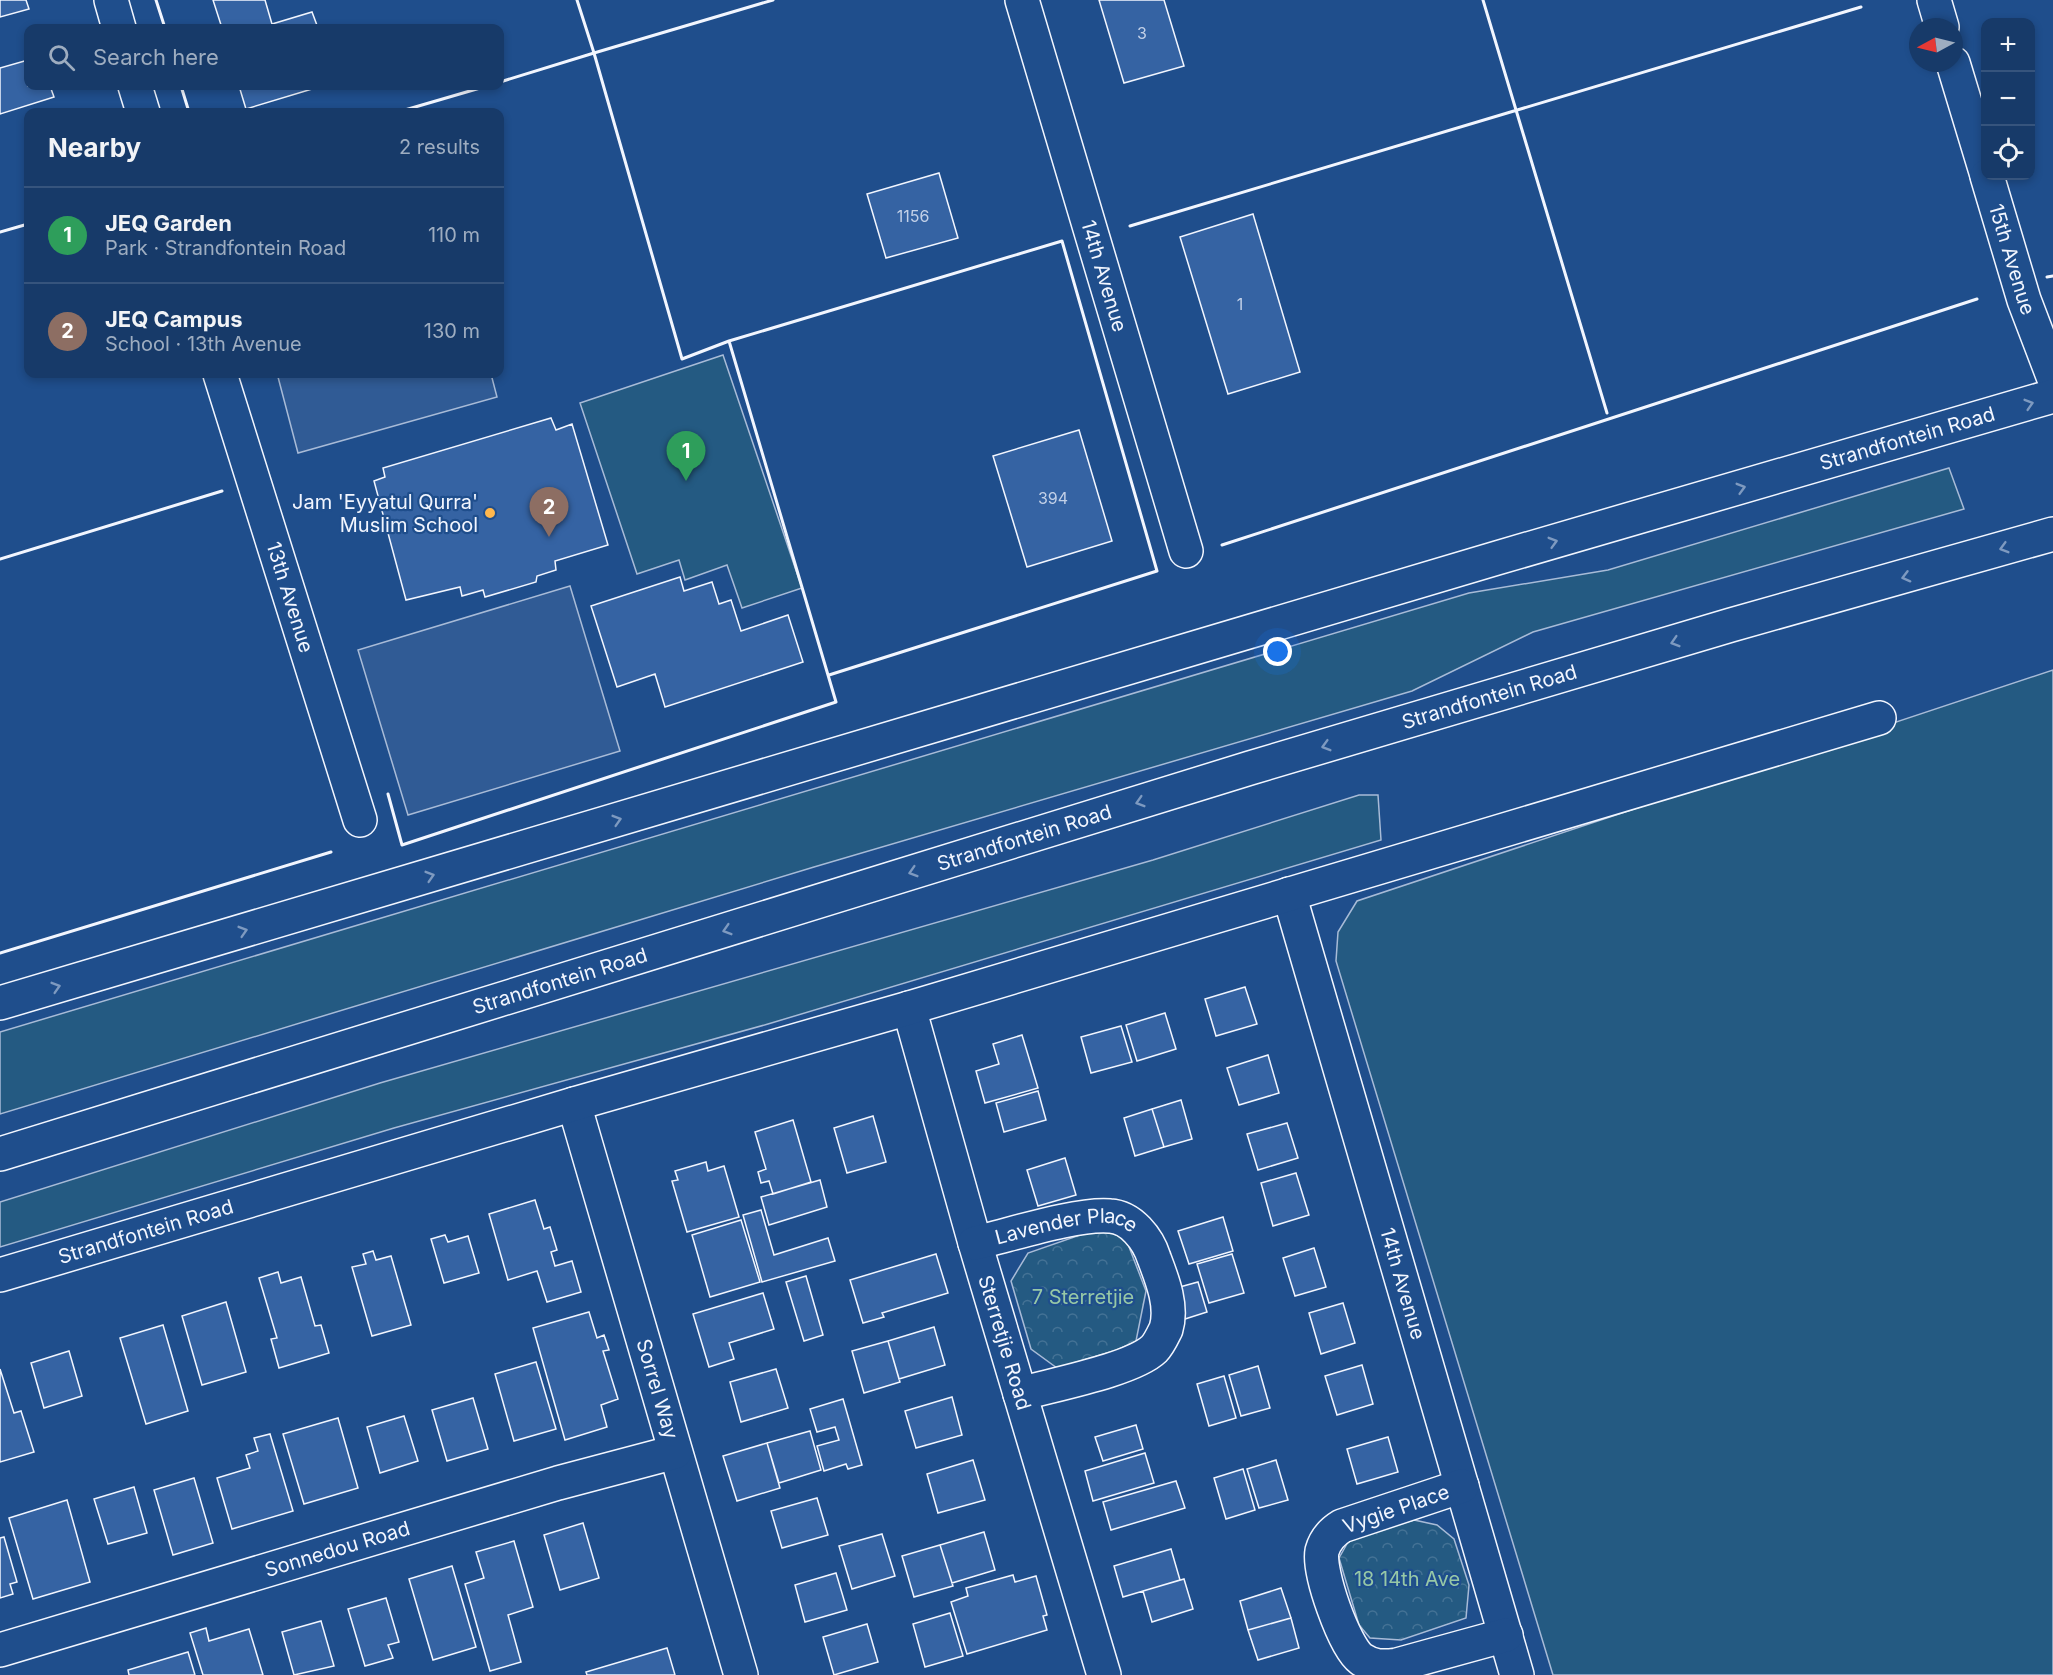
<!DOCTYPE html>
<meta charset="utf-8">
<style>
:root{--surface:#173a69;--page:#20416f;--text:#f1f3f6;--muted:#9eadc0;--line:#36547d;--accent:#ffb74d}
body{margin:0;font-family:Inter,sans-serif;background:var(--page);color:var(--text)}
.controls{position:absolute;right:18px;top:18px;display:grid;overflow:hidden;border-radius:12px;box-shadow:0 3px 9px #0003}
.controls button{width:54px;height:54px;display:grid;place-items:center;padding:0;border:0;border-bottom:2px solid var(--line);background:var(--surface);color:var(--text);font:30px sans-serif}
.compass{position:absolute;left:1909px;top:18px;width:54px;height:54px;border-radius:50%;background:var(--surface);box-shadow:0 3px 9px #0003;rotate:263deg}
.you{position:absolute;left:1278px;top:652px;width:21px;height:21px;margin:-15px;border:4px solid #fff;border-radius:50%;background:#1a73e8;box-shadow:0 0 0 9px #1a73e833}
.badge{display:grid;place-items:center;width:39px;height:39px;border-radius:50%;background:var(--accent);color:#fff;font-size:20px;font-weight:700}
.pin{position:absolute;translate:-50% -50px;filter:drop-shadow(0 2px 3px #0008)}
.pin::after{content:'';position:absolute;top:32px;width:21px;height:18px;background:inherit;clip-path:polygon(0 0,100% 0,50% 100%)}
.list{margin:0;padding:0;list-style:none}
h2{display:flex;justify-content:space-between;align-items:center;height:78px;margin:0;padding:0 24px;font-size:26px}
h2 small{font-size:20px;font-weight:400;color:var(--muted)}
.list li{display:grid;grid-template-columns:39px 1fr auto;gap:18px;align-items:center;box-sizing:border-box;height:96px;padding:0 24px;border-top:2px solid var(--line)}
.list b{display:block;font-size:22px;white-space:nowrap}
.list p{margin:0;font-size:20px;white-space:nowrap;color:var(--muted)}
.list em{font-size:20px;font-style:normal;color:var(--muted)}
.icon{flex:none;width:33px;height:33px;fill:none;stroke:currentColor;stroke-width:2;stroke-linecap:round;stroke-linejoin:round}
.map{position:relative;flex:none;width:2053px;height:1675px;overflow:hidden}
.search{position:absolute;background:var(--surface);box-shadow:0 3px 9px #0003;left:24px;top:24px;width:480px;height:66px;display:flex;align-items:center;gap:15px;box-sizing:border-box;padding:0 21px;border-radius:12px;color:var(--muted);font-size:22px}
.panel{position:absolute;background:var(--surface);box-shadow:0 3px 9px #0003;left:24px;top:108px;width:480px;height:270px;border-radius:12px}
.map>svg:first-child{display:block}
</style>
<div class="map">
<svg width="2053" height="1675" viewBox="0 0 2053 1675">
<defs>
<pattern id="forest-crowns" width="20" height="18" patternUnits="userSpaceOnUse" patternTransform="scale(1.5)"><rect width="20" height="18" fill="#245a82"/><path d="M2 6a3 3 0 1 1 6 0M12 15a3 3 0 1 1 6 0" fill="none" stroke="#447295"/></pattern>
</defs>
<rect width="100%" height="100%" fill="#1f4e8c"/>
<path fill="#245a82" stroke="#a8bbd7" stroke-width="1.5" d="M723 355 802 588 742 608 727 565 685 580 679 560 637 574 580 403Z
M1949 468 1964 509 1533 632 1412 691 814 867 0 1114V1032L1469 593 1608 570Z
M2053 670V1675H1553L1336 961 1338 932 1357 901Z
M1359 795H1378L1381 840 768 1024 394 1128 0 1247V1202L380 1083 1153 860Z"/>
<path fill="url(#forest-crowns)" stroke="#a8bbd7" stroke-width="1.5" d="M1100 1228 1126 1239 1146 1291 1136 1341 1117 1350 1057 1368 1031 1349 1011 1281 1028 1253Z
M1414 1520 1437 1525 1454 1539 1469 1585 1466 1618 1401 1640 1370 1638 1359 1625 1339 1558 1348 1542 1361 1534Z"/>
<path fill="#305b95" stroke="#a8bbd7" stroke-width="1.5" d="M289 374H491L497 397 298 453 278 377Z
M570 586 620 751 408 815 358 650Z"/>
<path fill="#3563a3" stroke="#f2f6ff" stroke-width="1.5" d="M0 0H26L29 9 0 17Z
M213 0H265L272 24 312 12 318 28H222Z
M1099 0H1164L1184 66 1124 83Z
M28 60V86H50L54 97 0 114V68Z
M239 86H322L246 109Z
M939 173 958 238 886 258 867 194Z
M1253 214 1300 372 1228 394 1180 237Z
M551 418 556 430 572 424 608 545 555 561 556 570 537 576 536 582 485 597 483 590 462 596 460 587 406 600 374 481 385 477 383 468Z
M1079 430 1112 541 1027 567 993 456Z
M680 577 684 591 712 582 719 604 731 600 741 631 788 615 803 662 665 707 655 674 617 687 591 606Z
M1245 987 1257 1024 1216 1036 1205 999Z
M1165 1013 1176 1049 1137 1061 1126 1025Z
M1121 1026 1132 1062 1091 1073 1081 1037Z
M1022 1035 1038 1088 985 1103 976 1071 999 1064 993 1044Z
M1268 1055 1279 1093 1239 1105 1227 1068Z
M1038 1091 1046 1120 1004 1132 996 1103Z
M1181 1100 1192 1139 1164 1147 1152 1109Z
M1152 1109 1164 1147 1135 1156 1124 1118Z
M873 1116 886 1162 847 1173 834 1128Z
M793 1120 811 1182 773 1194 769 1181 761 1183 758 1172 766 1169 755 1132Z
M1287 1123 1298 1158 1258 1170 1247 1134Z
M1065 1158 1076 1195 1038 1206 1027 1170Z
M706 1162 708 1171 724 1166 739 1217 687 1232 672 1181 678 1180 675 1171Z
M1296 1173 1309 1215 1273 1226 1261 1183Z
M820 1180 827 1207 769 1225 761 1197Z
M535 1200 544 1229 550 1227 557 1250 551 1252 555 1266 572 1261 581 1292 547 1302 537 1271 508 1280 489 1214Z
M761 1210 774 1255 828 1238 835 1261 762 1282 743 1215Z
M1223 1217 1233 1251 1189 1264 1178 1231Z
M741 1220 760 1282 710 1297 692 1235Z
M445 1235 448 1242 468 1236 479 1273 444 1283 431 1239Z
M1314 1248 1326 1287 1295 1296 1283 1258Z
M373 1251 376 1260 391 1256 411 1325 372 1336 352 1267 366 1264 363 1254Z
M936 1254 948 1293 882 1313 884 1317 863 1323 850 1280Z
M1232 1254 1244 1293 1209 1303 1197 1264Z
M278 1272 281 1283 301 1277 315 1326 321 1325 329 1353 279 1368 271 1339 277 1338 259 1278Z
M806 1276 823 1335 804 1341 786 1282Z
M1198 1282 1207 1312 1185 1319 1176 1288Z
M763 1293 774 1329 729 1343 734 1359 709 1367 693 1314Z
M226 1302 246 1372 202 1385 182 1316Z
M1343 1303 1355 1343 1321 1354 1309 1313Z
M589 1312 597 1338 604 1335 609 1350 603 1351 618 1399 601 1405 607 1427 565 1440 533 1328Z
M163 1325 188 1411 146 1424 120 1338Z
M934 1327 945 1365 899 1379 888 1341Z
M888 1341 900 1382 864 1393 852 1351Z
M69 1351 82 1396 44 1408 31 1363Z
M536 1362 556 1429 514 1441 495 1374Z
M1362 1365 1373 1404 1337 1415 1325 1376Z
M1258 1366 1270 1408 1241 1416 1229 1375Z
M0 1369 14 1413 21 1411 34 1452 0 1462Z
M776 1369 788 1408 741 1422 730 1382Z
M1224 1376 1236 1418 1209 1426 1197 1384Z
M952 1397 962 1435 916 1448 905 1411Z
M473 1398 488 1449 447 1461 432 1410Z
M843 1399 862 1465 848 1469 846 1464 824 1471 817 1446 839 1440 835 1427 817 1432 810 1409Z
M404 1416 418 1461 380 1473 367 1427Z
M338 1418 358 1488 304 1504 283 1434Z
M1136 1425 1143 1449 1103 1461 1095 1437Z
M810 1431 821 1470 779 1483 767 1443Z
M270 1434 293 1511 232 1529 217 1478 250 1468 246 1455 258 1451 254 1438Z
M1388 1437 1398 1472 1357 1484 1347 1449Z
M767 1443 780 1488 737 1501 723 1456Z
M1145 1453 1154 1483 1093 1501 1085 1471Z
M973 1460 985 1500 938 1513 927 1474Z
M1276 1460 1288 1500 1259 1508 1247 1469Z
M1243 1469 1255 1510 1226 1519 1214 1478Z
M194 1478 213 1543 173 1555 154 1490Z
M1176 1481 1185 1508 1111 1530 1103 1502Z
M134 1487 147 1533 108 1544 94 1499Z
M817 1498 828 1535 782 1548 771 1511Z
M67 1500 90 1582 33 1599 9 1518Z
M583 1523 599 1578 560 1590 544 1535Z
M984 1532 995 1570 952 1583 940 1545Z
M882 1534 895 1576 852 1589 839 1546Z
M4 1537 17 1582 10 1584 13 1594 0 1598V1538Z
M514 1541 533 1607 508 1615 521 1662 490 1671 465 1584 484 1578 476 1552Z
M940 1545 953 1586 914 1597 902 1556Z
M1171 1549 1180 1580 1123 1597 1114 1566Z
M452 1566 476 1647 433 1660 409 1579Z
M836 1573 847 1610 805 1622 795 1585Z
M1013 1575 1015 1582 1036 1576 1047 1615 1043 1616 1047 1630 967 1654 951 1602 968 1596 966 1588Z
M1184 1579 1193 1609 1152 1622 1143 1591Z
M1281 1588 1291 1618 1248 1630 1240 1601Z
M386 1598 399 1642 388 1645 393 1658 365 1666 348 1609Z
M950 1613 963 1656 925 1667 913 1624Z
M1291 1618 1299 1648 1258 1660 1248 1630Z
M321 1621 334 1666 294 1675 282 1632Z
M867 1624 878 1662 834 1675 823 1637Z
M206 1628 209 1641 249 1629 263 1675H203L190 1633Z
M667 1648 675 1675H587L586 1672Z
M188 1652 195 1675H129L128 1670Z"/>
<g fill="none" stroke-linecap="round" stroke-linejoin="round">
<g stroke="#f2f6ff" stroke-width="36">
<g id="street">
<path d="M111 0 119 28"/>
<path id="s1" d="M1022 0 1186 551"/>
<path d="M1934 0 1942 27"/>
<path d="M1953 63 1986 172"/>
<path d="M135 86 143 112"/>
<path id="s2" d="M1987 176 2024 300 2053 376"/>
<path id="s3" d="M220 374 360 820"/>
<path id="s4" d="M1289 894 1517 1675"/>
<path id="s5" d="M909 1008 975 1243 1104 1675"/>
<path id="s6" d="M574 1104 741 1675"/>
<path id="s7" d="M975 1243C1010 1235 1077 1213 1110 1216 1131 1217 1148 1239 1154 1258 1162 1279 1173 1306 1166 1329 1163 1335 1159 1344 1154 1349 1132 1370 1051 1385 1020 1394"/>
<path id="s8" d="M0 1275 574 1104 909 1008 1879 718"/>
<path d="M1462 1486 1342 1526C1332 1532 1325 1540 1322 1551 1318 1572 1344 1646 1361 1659 1373 1667 1383 1667 1397 1665L1506 1635"/>
<path id="s9" d="M0 1650 558 1483 675 1452"/>
</g>
</g>
<g stroke="#f2f6ff" stroke-width="36">
<g id="primary">
<path id="s10" d="M0 1003 1497 558 2053 396"/>
<path id="s11" d="M0 1154 1250 768 1731 625 2053 534"/>
</g>
</g>
<use href="#street" stroke="#1f4e8c" stroke-width="33"/>
<use href="#primary" stroke="#1f4e8c" stroke-width="33"/>
<path stroke="#f2f6ff" stroke-width="3" d="M156 0 165 28
M577 0 594 53 773 0
M1483 0 1607 413
M500 82 594 53 682 359 729 341 1062 241 1157 571 829 675
M181 86 189 112
M398 112 487 86
M1130 226 1861 7
M0 232 28 224
M2047 277 2053 276
M1222 545 1977 299
M0 559 222 491
M388 794 402 845 836 702 729 341
M0 953 331 852"/>
</g>
<defs><path id="oneway-chevron" d="M-2-3.5L2.5 0L-2 3.5" fill="none" stroke-width="1.6" stroke-linecap="round" stroke-linejoin="round" transform="scale(1.5)"/></defs>
<g stroke="#7e9ac0">
<use href="#oneway-chevron" transform="translate(2029 404) rotate(-17)"/>
<use href="#oneway-chevron" transform="translate(1741 488) rotate(-16)"/>
<use href="#oneway-chevron" transform="translate(1553 542) rotate(-16)"/>
<use href="#oneway-chevron" transform="translate(2004 548) rotate(164)"/>
<use href="#oneway-chevron" transform="translate(1906 577) rotate(165)"/>
<use href="#oneway-chevron" transform="translate(1675 642) rotate(163)"/>
<use href="#oneway-chevron" transform="translate(1326 746) rotate(164)"/>
<use href="#oneway-chevron" transform="translate(1140 802) rotate(163)"/>
<use href="#oneway-chevron" transform="translate(617 820) rotate(-17)"/>
<use href="#oneway-chevron" transform="translate(913 872) rotate(163)"/>
<use href="#oneway-chevron" transform="translate(430 876) rotate(-17)"/>
<use href="#oneway-chevron" transform="translate(727 930) rotate(163)"/>
<use href="#oneway-chevron" transform="translate(243 931) rotate(-17)"/>
<use href="#oneway-chevron" transform="translate(56 987) rotate(-17)"/>
</g>
<circle fill="#ffb74d" stroke="#1f4e8c" stroke-width="2" cx="490" cy="513" r="6"/>
<g text-anchor="middle" stroke-width="4.5" stroke-linejoin="round" paint-order="stroke">
<g font-size="16" fill="#c3d1e8">
<text x="1142" y="39">3</text>
<text x="913" y="222">1156</text>
<text x="1240" y="310">1</text>
<text x="1053" y="504">394</text>
</g>
<g font-size="20" fill="#f2f6ff" stroke="#1f4e8c">
<text dy="7" stroke="none"><textPath href="#s2" startOffset="87">15th Avenue</textPath></text>
<text dy="7" stroke="none"><textPath href="#s1" startOffset="288">14th Avenue</textPath></text>
<text dy="7" stroke="none"><textPath href="#s10" startOffset="1989">Strandfontein Road</textPath></text>
<text dy="7" stroke="none"><textPath href="#s3" startOffset="234">13th Avenue</textPath></text>
<text dy="7" stroke="none"><textPath href="#s11" startOffset="1558">Strandfontein Road</textPath></text>
<text dy="7" stroke="none"><textPath href="#s11" startOffset="1072">Strandfontein Road</textPath></text>
<text dy="7" stroke="none"><textPath href="#s11" startOffset="586">Strandfontein Road</textPath></text>
<text dy="7" stroke="none"><textPath href="#s8" startOffset="152">Strandfontein Road</textPath></text>
<text dy="7" stroke="none"><textPath href="#s7" startOffset="94">Lavender Place</textPath></text>
<text dy="7" stroke="none"><textPath href="#s4" startOffset="406">14th Avenue</textPath></text>
<text dy="7" stroke="none"><textPath href="#s5" startOffset="348">Sterretjie Road</textPath></text>
<text dy="7" stroke="none"><textPath href="#s6" startOffset="297">Sorrel Way</textPath></text>
<text transform="translate(1396 1509) rotate(-19)" y="7">Vygie Place</text>
<text dy="7" stroke="none"><textPath href="#s9" startOffset="352">Sonnedou Road</textPath></text>
</g>
<g font-size="20" fill="#f2f6ff" stroke="#1f4e8c" text-anchor="end">
<text x="478" y="509">Jam 'Eyyatul Qurra'<tspan x="478" dy="23">Muslim School</tspan></text>
</g>
<g font-size="20" fill="#97c8a6" stroke="#1f4e8c">
<text x="1083" y="1304">7 Sterretjie</text>
<text x="1407" y="1586">18 14th Ave</text>
</g>
</g>
</svg>
<div class="controls">
<button>+</button>
<button>−</button>
<button><svg class="icon" aria-label="locate" viewBox="0 0 24 24"><circle cx="12" cy="12" r="6"/><path d="M12 2v4M12 18v4M2 12h4M18 12h4"/></svg></button>
</div>
<svg class="compass" viewBox="-18 -18 36 36"><path d="M0-13l5 13h-10z" fill="#e53935"/><path d="M0 13l5-13h-10z" fill="#9eadc0"/></svg>
<div class="you"></div>
<div class="pin badge" style="left:686px;top:481px;background:#2e9e5b">1</div>
<div class="pin badge" style="left:549px;top:537px;background:#8d6e63">2</div>
<div class="search"><svg class="icon" aria-label="search" viewBox="0 0 24 24"><circle cx="10" cy="10" r="6"/><path d="M15 15l6 6"/></svg>Search here</div>
<section class="panel">
<h2>Nearby<small>2 results</small></h2>
<ul class="list">
<li><span class="badge" style="background:#2e9e5b">1</span><div><b>JEQ Garden</b><p>Park · Strandfontein Road</p></div><em>110 m</em></li>
<li><span class="badge" style="background:#8d6e63">2</span><div><b>JEQ Campus</b><p>School · 13th Avenue</p></div><em>130 m</em></li>
</ul>
</section>
</div>
